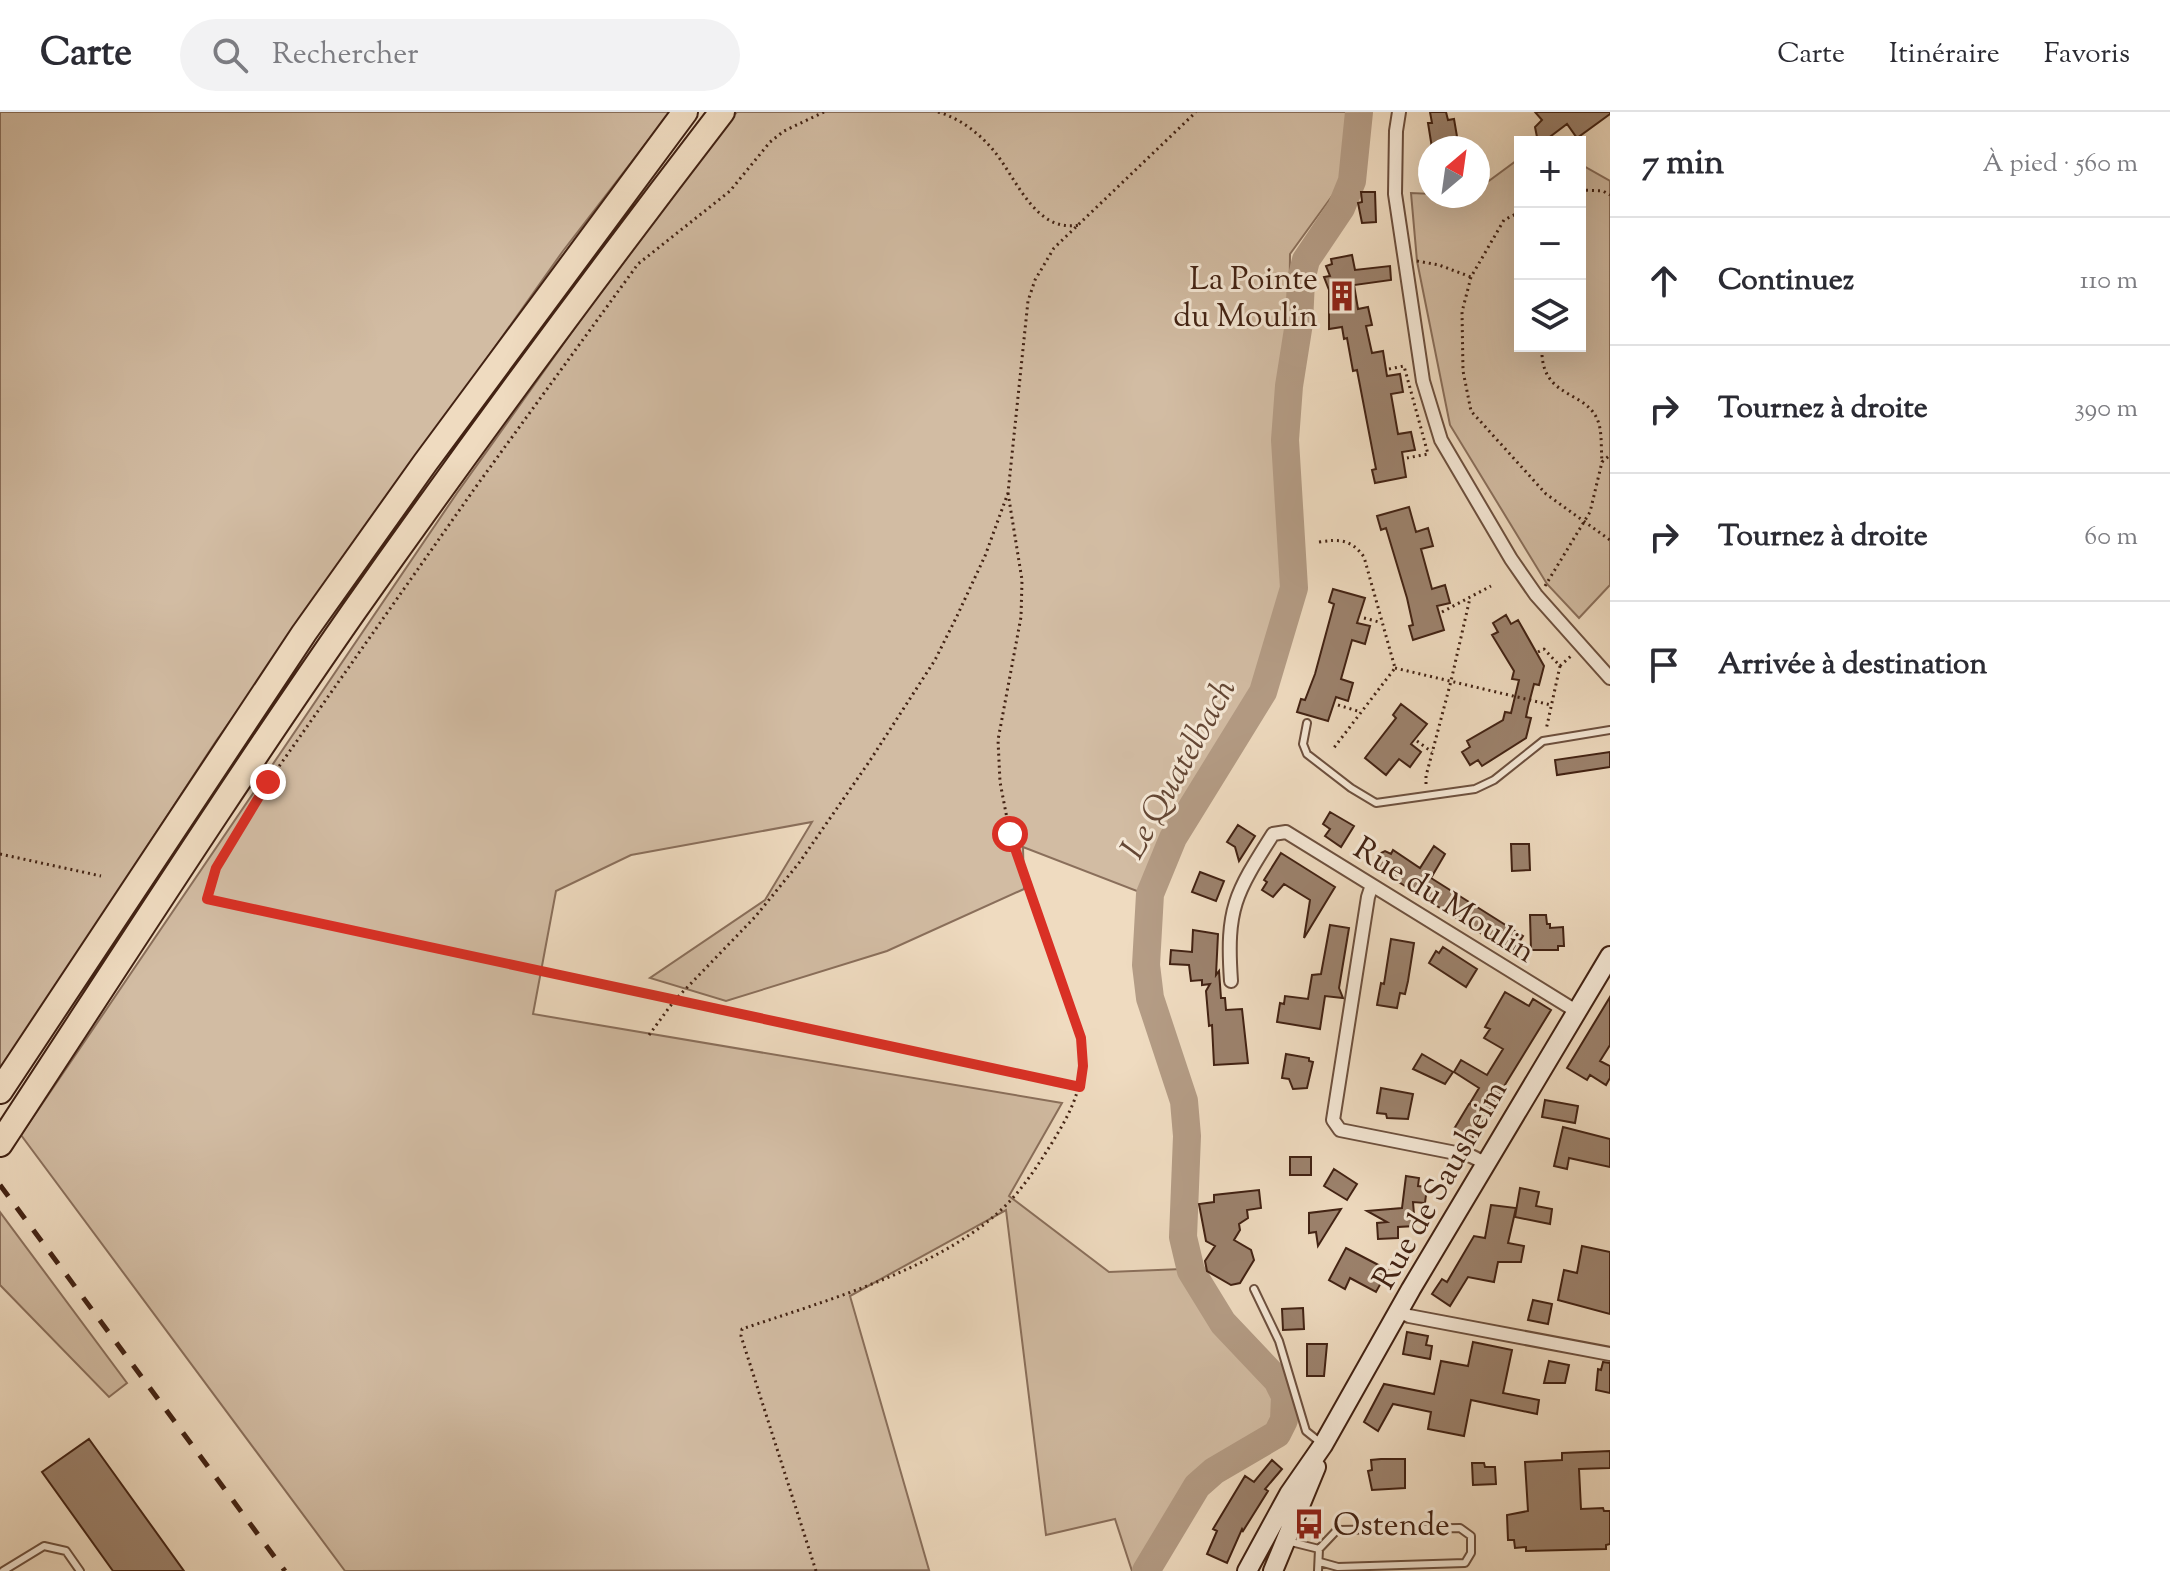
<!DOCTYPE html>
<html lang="fr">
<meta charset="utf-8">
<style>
:root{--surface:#fff;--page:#f2f2f3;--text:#2b2b33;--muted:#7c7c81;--line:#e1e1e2}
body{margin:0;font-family:"Sorts Mill Goudy",serif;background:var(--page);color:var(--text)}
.controls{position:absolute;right:24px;top:24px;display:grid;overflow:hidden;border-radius:0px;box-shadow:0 8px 32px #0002}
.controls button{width:72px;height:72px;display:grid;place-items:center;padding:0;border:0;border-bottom:2px solid var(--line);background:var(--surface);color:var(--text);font:40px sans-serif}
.compass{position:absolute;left:1418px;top:24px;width:72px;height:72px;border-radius:50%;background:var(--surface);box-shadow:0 8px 32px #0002;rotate:29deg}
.stop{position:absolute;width:24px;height:24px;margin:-18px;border:6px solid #d93025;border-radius:50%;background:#fff}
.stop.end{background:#d93025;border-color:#fff;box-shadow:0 2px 8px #0008}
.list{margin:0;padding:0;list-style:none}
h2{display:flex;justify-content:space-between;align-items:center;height:104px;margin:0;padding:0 32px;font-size:34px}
h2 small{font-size:26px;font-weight:400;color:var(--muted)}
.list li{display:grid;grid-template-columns:52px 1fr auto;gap:24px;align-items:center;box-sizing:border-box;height:128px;padding:0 32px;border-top:2px solid var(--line)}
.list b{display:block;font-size:30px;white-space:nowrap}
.list em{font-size:26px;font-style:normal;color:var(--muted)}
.icon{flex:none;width:44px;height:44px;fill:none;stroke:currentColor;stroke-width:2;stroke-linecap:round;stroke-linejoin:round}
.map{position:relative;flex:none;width:1610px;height:1459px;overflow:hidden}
header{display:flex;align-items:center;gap:48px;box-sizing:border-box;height:112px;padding:0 40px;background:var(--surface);border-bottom:2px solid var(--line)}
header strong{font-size:38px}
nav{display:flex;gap:44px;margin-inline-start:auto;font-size:28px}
.search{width:560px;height:72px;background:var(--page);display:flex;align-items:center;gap:20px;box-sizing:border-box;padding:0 28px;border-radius:44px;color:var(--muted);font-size:30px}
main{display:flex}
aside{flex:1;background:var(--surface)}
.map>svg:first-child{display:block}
</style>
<header>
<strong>Carte</strong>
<div class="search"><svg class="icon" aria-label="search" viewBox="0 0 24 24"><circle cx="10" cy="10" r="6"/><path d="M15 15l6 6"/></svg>Rechercher</div>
<nav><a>Carte</a><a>Itinéraire</a><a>Favoris</a></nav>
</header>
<main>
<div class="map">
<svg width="1610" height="1459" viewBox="0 0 1610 1459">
<rect width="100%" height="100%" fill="#efdbc0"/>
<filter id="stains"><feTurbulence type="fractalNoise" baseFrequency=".0025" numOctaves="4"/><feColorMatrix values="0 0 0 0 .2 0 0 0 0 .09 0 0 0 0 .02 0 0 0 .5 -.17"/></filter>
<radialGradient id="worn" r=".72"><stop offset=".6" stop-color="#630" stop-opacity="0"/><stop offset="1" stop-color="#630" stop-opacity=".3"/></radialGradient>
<path fill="#d2bca3" stroke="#8a6f5b" stroke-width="2" d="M0 0H670L563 139 216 629 0 960Z
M737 0H1349L1343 69 1290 142 1289 237 1283 266 1278 335 1287 474 1255 578 1168 719 1142 781 1023 735 1024 777 887 839 726 889 650 866 765 788 812 710 631 743 556 779 533 902 1062 991 1009 1084 1109 1160 1182 1157 1219 1215 1274 1283 1271 1318 1191 1367 1143 1459H1132L1115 1407 1046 1423 1006 1098 850 1184 929 1458 345 1459 21 1023 457 381 661 95Z
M1520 46V234H1580V52L1610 69V473L1579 506 1547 472 1450 313 1417 149 1411 81 1478 84V77Z
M0 1100 127 1271 109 1285 0 1173Z"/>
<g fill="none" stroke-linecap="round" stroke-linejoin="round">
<path stroke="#b49c85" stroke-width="28" d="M1146 1459 1197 1374 1214 1359 1277 1322 1284 1308 1285 1284 1277 1268 1223 1211 1191 1159 1183 1125 1187 1024 1184 989 1150 886 1146 853 1150 782 1173 726 1263 580 1294 476 1285 328 1289 274 1299 211 1301 168 1306 148 1341 96 1352 69 1359 0"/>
</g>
<path fill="#9c826d" stroke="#422213" stroke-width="2" d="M1430 0H1446L1448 8 1454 7 1459 36H1432L1428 11H1432Z
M1535 0H1610V2L1577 26 1567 12 1543 30H1538L1535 15 1542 8Z
M1361 80H1375L1376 110 1362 111 1358 91 1362 90Z
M1352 143 1355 158 1390 154 1391 168 1354 173 1358 197 1368 195 1372 213 1366 214 1372 241 1383 239 1387 264 1400 262 1403 280 1391 282 1398 322 1411 320 1415 338 1402 340 1406 365 1375 371 1372 358 1376 357 1357 258 1353 259 1347 226 1344 227 1342 215 1329 217V178L1324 165 1330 164 1326 154 1332 152 1331 147Z
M1409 395 1416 420 1428 416 1433 434 1421 437 1432 477 1445 473 1450 491 1437 494 1444 518 1413 528 1409 514 1413 513 1407 486 1386 416 1381 418 1377 404Z
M1333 477 1365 486 1357 511 1370 514 1365 532 1352 528 1341 567 1353 571 1348 589 1336 585 1328 609 1297 600 1301 587 1305 588 1315 562 1334 492 1329 490Z
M1506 503 1511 512 1518 508 1544 554 1539 573 1534 572 1528 595 1526 605 1531 606 1526 626 1482 654 1478 648 1470 653 1462 640 1470 635 1467 629 1503 608 1505 600 1511 601 1519 568 1512 567 1514 559 1492 523 1498 520 1493 511Z
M1401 592 1427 612 1411 632 1421 640 1410 655 1399 647 1386 663 1365 646 1396 606 1393 603Z
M1610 640V655L1557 663 1555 648Z
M1330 700 1354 714 1341 735 1325 724 1330 717 1323 712Z
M1238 713 1255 724 1239 749 1235 735 1227 730Z
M1511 732H1529L1530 758 1512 759Z
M1434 734 1445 742 1431 766 1523 824 1512 841 1373 754 1381 741 1385 739 1391 742 1393 738 1420 756Z
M1281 741 1335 775 1304 826 1310 788 1284 772 1273 785 1262 778 1267 770 1264 768Z
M1200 760 1224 769 1216 789 1192 780Z
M1530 803H1546L1547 812H1550V816L1563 815 1564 834H1558V838H1531Z
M1330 813 1349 816 1339 876 1343 886 1325 884 1320 917 1277 910 1280 891 1284 892 1285 884 1308 887 1312 863 1321 862Z
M1193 818 1218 822 1216 863 1219 859 1221 886H1225L1226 898 1242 897 1248 951 1214 953 1212 913 1209 914 1206 879 1210 872 1202 873V868L1191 869 1189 853 1170 852 1171 838 1192 840Z
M1391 827 1414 831 1408 869 1405 882 1400 881 1397 896 1377 893 1381 871 1384 872Z
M1443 835 1477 857 1466 875 1429 851 1436 839 1439 841Z
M1505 880 1529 894 1533 887 1551 898 1471 1028 1454 1017 1469 992 1474 993 1470 991 1479 976 1454 960 1461 948 1487 963 1503 937 1484 926 1490 917 1485 915Z
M1610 885V933L1600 949 1610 954V966L1606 973 1590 963 1587 968 1567 956Z
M1286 942 1309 946V949L1313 950 1307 976 1293 977 1289 967 1282 966Z
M1422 942 1453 960 1445 972 1413 957Z
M1381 976 1413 982 1408 1007 1387 1006 1386 1002 1377 1001Z
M1545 988 1578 994 1575 1011 1542 1005Z
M1563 1015 1610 1027V1055L1569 1046 1567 1057 1554 1054Z
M1290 1045H1311V1063H1290Z
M1334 1057 1357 1072 1347 1088 1324 1074Z
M1406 1064 1419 1066 1418 1074 1427 1075 1425 1091 1413 1090 1415 1114 1398 1115V1126L1378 1127 1377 1111 1387 1110 1367 1099 1402 1096Z
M1520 1076 1539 1080 1536 1094 1552 1097 1550 1112 1515 1105Z
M1259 1078 1261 1096 1247 1098 1248 1106 1239 1112 1240 1118 1234 1128 1251 1138 1254 1148 1240 1171 1231 1173 1207 1159 1205 1149 1215 1134 1206 1129 1199 1092 1214 1090V1083Z
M1491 1093 1516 1096 1508 1131 1524 1134 1521 1150H1498L1494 1170 1468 1165 1450 1194 1432 1182 1442 1167 1447 1170 1474 1124 1485 1126Z
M1341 1097 1318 1134 1316 1120 1309 1121V1101Z
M1582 1134 1610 1140V1202L1558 1188 1564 1158 1577 1161Z
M1346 1136 1388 1158 1376 1180 1350 1166 1345 1177 1329 1168Z
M1533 1188 1552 1192 1548 1212 1528 1208Z
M1303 1196 1304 1217 1283 1218 1282 1197Z
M1407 1220 1428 1224 1426 1233 1432 1234 1430 1247 1403 1242Z
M1473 1230 1512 1238 1503 1281 1539 1288 1537 1302 1471 1288 1464 1324 1428 1317 1431 1300 1393 1292 1378 1319 1364 1310 1384 1272 1434 1282 1441 1249 1468 1254Z
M1307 1232H1327L1324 1264H1307Z
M1549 1249 1569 1253 1565 1271H1544Z
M1603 1250 1610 1251V1281L1596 1278 1598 1257 1601 1258Z
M89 1327 184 1459H113L42 1360Z
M1610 1339V1356L1579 1357 1581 1397 1603 1396 1604 1399H1610V1432L1606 1433V1437L1526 1439V1435L1515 1436 1514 1428H1508L1507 1403 1528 1399 1525 1350 1562 1348V1341Z
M1381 1347H1405V1376L1372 1378 1368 1359 1372 1358 1371 1348Z
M1272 1348 1282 1357 1265 1377 1268 1379 1243 1419 1242 1417 1227 1451 1207 1442 1217 1419 1213 1417 1245 1364 1254 1370Z
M1472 1351H1484L1485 1355H1495L1496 1372 1473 1373Z"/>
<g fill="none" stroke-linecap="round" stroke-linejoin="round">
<g stroke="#6d503e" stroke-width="10">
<path id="service" d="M1307 611 1303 632 1307 642 1351 676 1376 691 1475 677 1494 668 1543 629 1610 618
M1254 1177 1279 1229 1306 1319 1321 1331
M1287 1429 1319 1437 1318 1459
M1319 1437 1337 1418 1460 1416 1471 1424V1441L1465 1451 1338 1455 1320 1450
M3 1459 44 1434 66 1439 80 1459"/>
</g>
<g stroke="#6d503e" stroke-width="16">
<path id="minor" d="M1399 0 1396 19 1395 82 1423 269 1441 328 1511 447 1536 483 1610 566
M1372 773 1368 785 1333 1008 1340 1018 1471 1044 1485 1051
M1231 869C1226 796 1235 782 1273 722L1286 720 1576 899
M1399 1199 1409 1204 1610 1242"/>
</g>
<g stroke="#422213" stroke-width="22">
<path id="secondary" d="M1247 1459 1289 1382 1323 1333 1411 1177 1610 844
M1273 1459 1316 1355"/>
</g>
<g stroke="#422213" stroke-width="28">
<path id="motorway" d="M0 979 304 521 425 351 685 0
M0 1032C117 854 232 674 354 499 473 330 596 164 722 0"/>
</g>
<path stroke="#422213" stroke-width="3" stroke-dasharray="2 4" stroke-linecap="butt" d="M824 0 784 19 770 30 730 79 638 152 475 376 268 670 216 756 207 787 1080 975
M938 0C961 7 979 21 994 39 1017 67 1035 121 1079 113
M1580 78 1603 79 1610 83
M1520 100 1504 108 1471 165 1462 200 1463 259 1471 299 1546 382 1610 428
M1417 149 1439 153 1471 165
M1542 243C1545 288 1589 278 1599 312 1602 323 1601 338 1602 350
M1389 257 1404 254 1428 342 1407 346
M1319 430C1339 427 1351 427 1364 445L1395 556 1333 637
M1545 474 1590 400 1602 350 1610 343
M1442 500 1491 474
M1364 506 1379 510
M1538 540 1544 537 1560 554 1546 618
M1560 554 1571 544
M1395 556 1551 593
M1338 593 1361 600
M1417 629 1432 640
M1426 672V664L1451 569 1470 486
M0 742 101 764
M649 923 674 889 755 805 799 751 869 650 935 548 957 504 985 444 1008 381 1028 189 1035 168 1054 136 1196 0
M816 1459 741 1224 742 1217C827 1188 948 1155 1010 1089 1025 1073 1038 1053 1050 1034 1074 995 1085 974 1081 926L1010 722 1000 670 998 628 1021 505 1022 468 1008 381"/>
<use href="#service" stroke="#f5e8d6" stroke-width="6"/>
<use href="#minor" stroke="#f5e8d6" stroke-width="12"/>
<use href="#secondary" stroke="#f5e8d6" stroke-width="18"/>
<use href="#motorway" stroke="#efdbc0" stroke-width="24"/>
<path stroke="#422213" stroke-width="5" stroke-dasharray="14 14" stroke-linecap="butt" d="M0 1073 285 1459"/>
</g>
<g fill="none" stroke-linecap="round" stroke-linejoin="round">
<path stroke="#d93025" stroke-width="10" d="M268 670 216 756 207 787 1080 975 1083 954 1081 926 1010 722"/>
</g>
<defs>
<g id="building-bare" transform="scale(2.4)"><path d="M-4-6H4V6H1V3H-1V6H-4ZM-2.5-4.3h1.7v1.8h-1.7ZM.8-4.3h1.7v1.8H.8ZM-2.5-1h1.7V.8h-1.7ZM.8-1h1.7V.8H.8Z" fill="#8f2418" stroke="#f5e8d6" stroke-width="2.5" paint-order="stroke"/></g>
<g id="bus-bare" transform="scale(2.4)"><path d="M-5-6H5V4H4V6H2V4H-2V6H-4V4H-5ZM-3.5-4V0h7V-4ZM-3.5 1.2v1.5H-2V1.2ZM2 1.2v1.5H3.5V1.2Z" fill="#8f2418" stroke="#f5e8d6" stroke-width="2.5" paint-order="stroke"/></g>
</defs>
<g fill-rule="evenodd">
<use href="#building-bare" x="1342" y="184"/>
<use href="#bus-bare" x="1309" y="1412"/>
</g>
<g text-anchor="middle" stroke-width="6" stroke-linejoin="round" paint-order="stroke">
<g font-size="32" fill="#422213" stroke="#f5e8d6" text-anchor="end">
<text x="1318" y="177">La Pointe<tspan x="1318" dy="37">du Moulin</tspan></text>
<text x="1333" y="1423" text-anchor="start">Ostende</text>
</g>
<g font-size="32" fill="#422213" stroke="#f5e8d6">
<text transform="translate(1445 787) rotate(32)" y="11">Rue du Moulin</text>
<text transform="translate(1439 1072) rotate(-60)" y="11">Rue de Sausheim</text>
</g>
<g font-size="34" font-style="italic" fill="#644735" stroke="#f5e8d6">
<text transform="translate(1177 656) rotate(-61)" y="12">Le Quatelbach</text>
</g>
</g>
<rect width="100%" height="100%" filter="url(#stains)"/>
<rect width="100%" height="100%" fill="url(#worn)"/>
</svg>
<div class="controls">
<button>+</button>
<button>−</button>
<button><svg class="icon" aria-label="layers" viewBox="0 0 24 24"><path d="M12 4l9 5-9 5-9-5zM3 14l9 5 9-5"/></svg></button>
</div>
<svg class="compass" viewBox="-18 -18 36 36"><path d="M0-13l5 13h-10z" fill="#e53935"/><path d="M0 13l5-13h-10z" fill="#7c7c81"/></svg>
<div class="stop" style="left:1010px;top:722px"></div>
<div class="stop end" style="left:268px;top:670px"></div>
</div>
<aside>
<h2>7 min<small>À pied · 560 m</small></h2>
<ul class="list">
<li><svg class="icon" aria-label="ahead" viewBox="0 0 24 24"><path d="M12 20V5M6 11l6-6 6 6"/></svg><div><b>Continuez</b></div><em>110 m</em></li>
<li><svg class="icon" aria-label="right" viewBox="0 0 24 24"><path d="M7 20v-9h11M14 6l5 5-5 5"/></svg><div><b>Tournez à droite</b></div><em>390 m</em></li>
<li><svg class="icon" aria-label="right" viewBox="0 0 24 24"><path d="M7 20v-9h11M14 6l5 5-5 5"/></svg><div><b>Tournez à droite</b></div><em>60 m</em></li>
<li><svg class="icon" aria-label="arrive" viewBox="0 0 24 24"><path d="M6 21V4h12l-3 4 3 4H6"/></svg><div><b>Arrivée à destination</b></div></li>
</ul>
</aside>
</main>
